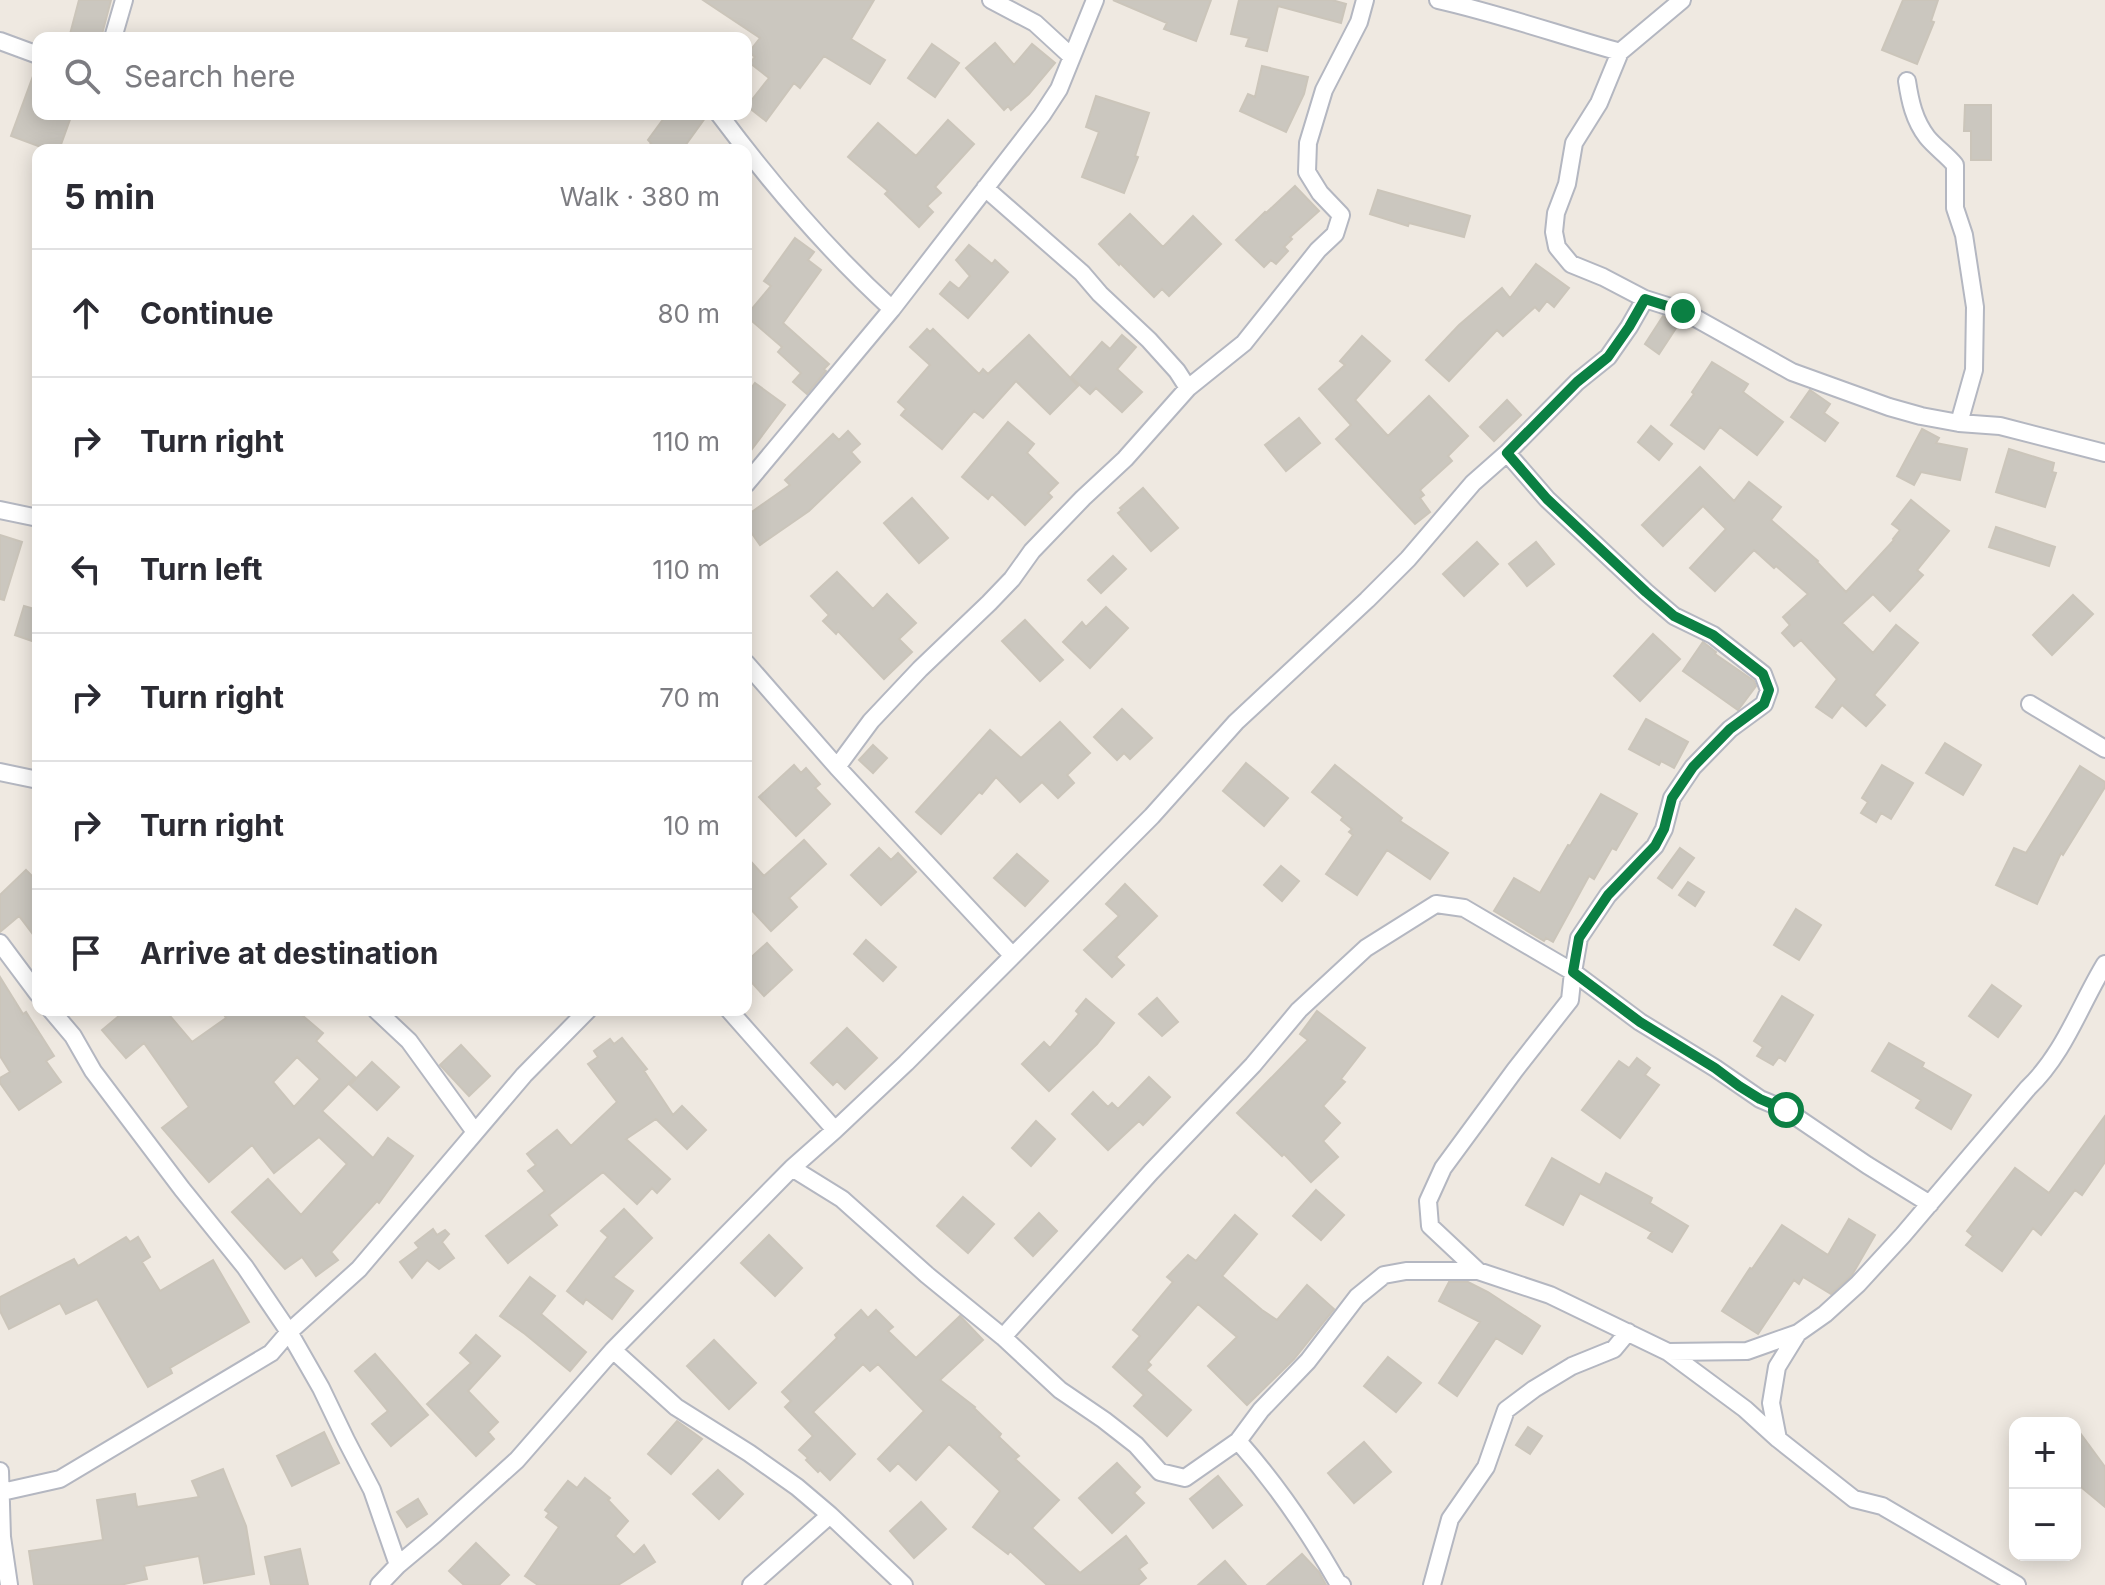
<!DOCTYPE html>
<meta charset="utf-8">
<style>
:root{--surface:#fff;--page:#f2f2f3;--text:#2b2b33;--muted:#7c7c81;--line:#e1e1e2}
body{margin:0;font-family:Inter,sans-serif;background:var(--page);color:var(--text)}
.controls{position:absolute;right:24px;bottom:24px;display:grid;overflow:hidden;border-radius:16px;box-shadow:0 4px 20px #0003}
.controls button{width:72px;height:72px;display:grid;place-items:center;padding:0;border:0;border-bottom:2px solid var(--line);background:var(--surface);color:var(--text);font:40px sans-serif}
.stop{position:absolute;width:24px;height:24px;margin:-18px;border:6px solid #0b8043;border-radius:50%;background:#fff}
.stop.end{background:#0b8043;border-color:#fff;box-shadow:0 2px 8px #0008}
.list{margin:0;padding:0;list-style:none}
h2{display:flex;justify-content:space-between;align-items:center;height:104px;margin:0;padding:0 32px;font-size:34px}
h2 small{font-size:26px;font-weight:400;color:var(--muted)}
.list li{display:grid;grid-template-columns:52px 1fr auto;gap:24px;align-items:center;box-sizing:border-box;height:128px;padding:0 32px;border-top:2px solid var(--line)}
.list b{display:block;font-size:30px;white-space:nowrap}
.list em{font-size:26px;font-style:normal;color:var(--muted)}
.icon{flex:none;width:44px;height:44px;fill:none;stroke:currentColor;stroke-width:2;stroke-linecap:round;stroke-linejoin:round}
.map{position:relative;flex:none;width:2105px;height:1585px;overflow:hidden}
.search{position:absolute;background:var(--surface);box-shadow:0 4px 20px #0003;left:32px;top:32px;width:720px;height:88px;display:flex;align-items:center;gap:20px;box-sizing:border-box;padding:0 28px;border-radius:16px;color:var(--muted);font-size:30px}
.panel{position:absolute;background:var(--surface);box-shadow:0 4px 20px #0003;left:32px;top:144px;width:720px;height:872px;border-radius:16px}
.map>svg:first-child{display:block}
</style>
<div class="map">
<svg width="2105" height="1585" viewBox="0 0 2105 1585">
<rect width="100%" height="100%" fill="#efe9e1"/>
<path fill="#cbc7bf" stroke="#cbc5ba" stroke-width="2" fill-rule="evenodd" d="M79 0H111L101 38H69Z
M703 0H874L851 39 885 60 870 84 824 56 800 88 794 83 766 121 747 106 769 78 750 63 755 57 749 52 760 38Z
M1113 0H1211L1196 41 1164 29 1167 23Z
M1239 0H1332L1346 4 1341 23 1278 6 1267 51 1246 46 1249 38 1231 34Z
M1903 0H1938L1931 21 1934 22 1917 64 1882 50Z
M995 43 1014 65 1032 44 1055 63 1029 94 1011 110 1008 106 1004 110 966 68Z
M932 44 959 63 935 97 908 78Z
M1262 66 1308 77 1304 94 1286 132 1240 111 1248 94 1255 97Z
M36 68H38V114H72L59 150H49L11 136Z
M1096 96 1149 113 1135 156 1138 157 1124 193 1082 177 1099 132 1086 127Z
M1965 105H1991V160H1971V131H1964Z
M667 114H708L682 150H646L651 143 648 140Z
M948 120 974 144 935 187 941 193 927 206 933 212 919 227 885 194 888 191 848 157 878 123 916 156Z
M1295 186 1319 211 1290 237 1292 239 1284 247 1288 251 1276 264 1271 260 1264 267 1236 240 1265 212 1266 213Z
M1378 190 1470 216 1464 237 1409 223 1408 226 1370 214Z
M1130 214 1163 247 1193 216 1221 244 1169 296 1162 289 1154 297 1120 263 1119 265 1099 244Z
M795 238 814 252 808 260 821 270 783 323 829 364 824 369 826 371 807 394 793 382 801 373 778 352 782 347 746 316 771 286 764 281Z
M969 245 992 264 995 260 1008 272 968 318 940 294 950 282 959 289 970 276 956 260Z
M1536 264 1569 288 1554 307 1547 301 1539 311 1535 307 1503 336 1497 330 1449 381 1426 360 1459 325 1502 288 1510 298Z
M1663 316 1678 325 1659 354 1645 344Z
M927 329 930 332 933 329 979 374 983 369 988 374 1029 335 1078 386 1050 414 1016 381 983 418 974 411 942 449 901 415 906 409 898 402 930 365 910 347Z
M1122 335 1136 347 1117 369 1142 392 1122 412 1096 388 1090 394 1071 377 1102 342 1110 349Z
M1362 336 1390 361 1355 400 1388 436 1429 396 1468 436 1448 456 1452 461 1420 490 1424 495 1420 498 1430 512 1415 524 1336 439 1351 425 1319 389 1345 365 1340 361Z
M1712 362 1748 384 1743 392 1783 422 1757 455 1720 427 1704 449 1671 425 1694 394 1692 392Z
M755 383 785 405 746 457V395Z
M1810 390 1830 404 1824 413 1838 423 1825 441 1791 417Z
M1507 400 1521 415 1494 441 1480 427Z
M1299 418 1320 443 1286 471 1265 445Z
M1008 422 1034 444 1027 453 1058 483 1048 493 1052 497 1025 525 992 494 988 499 962 477Z
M1651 426 1672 444 1659 460 1638 442Z
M1922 429 1939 438 1936 443 1967 449 1960 480 1921 472 1914 485 1897 476Z
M848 431 860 444 851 452 860 462 809 511 760 545 746 525V516L790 485 785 480 833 434 839 440Z
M2009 449 2054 463 2052 472 2056 473 2045 507 1996 492Z
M1700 467 1734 501 1749 482 1781 507 1771 520 1818 561 1817 562 1846 592 1894 540 1893 539 1900 530 1892 524 1911 500 1949 531 1917 570 1923 575 1890 611 1873 594 1842 623 1873 653 1896 625 1918 643 1874 695 1885 705 1866 726 1842 705 1832 718 1816 707 1837 679 1801 640 1794 646 1782 633 1790 625 1783 617 1808 594 1776 566 1774 568 1754 550 1715 591 1690 568 1726 529 1703 506 1663 546 1642 525Z
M1143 488 1178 528 1151 551 1118 513 1122 510 1120 508Z
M912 498 948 538 919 563 884 523Z
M1996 527 2055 547 2049 566 1989 547Z
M0 535 22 542 4 600 0 599Z
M1477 542 1498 564 1464 596 1443 574Z
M1536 542 1554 564 1527 586 1509 564Z
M1113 556 1126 569 1101 593 1088 580Z
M837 572 873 609 887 594 916 623 899 639 912 652 884 679 838 631 836 634 823 621 829 615 811 596Z
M2073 595 2093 614 2052 655 2033 635Z
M24 606 38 610V643L15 635Z
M1106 607 1128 628 1090 668 1063 642 1082 622 1086 627Z
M1025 620 1063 660 1040 681 1002 641Z
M1653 634 1680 659 1640 701 1614 676Z
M1703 642 1716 652 1715 654 1754 681 1756 686 1738 710 1683 671Z
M1122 709 1152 738 1130 759 1124 753 1117 760 1094 737Z
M1646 719 1688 742 1674 768 1661 761 1659 765 1629 749Z
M1060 722 1090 753 1067 775 1074 783 1058 798 1042 782 1020 802 996 777 982 794 979 792 941 834 916 812 990 730 1021 758Z
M1945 743 1981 765 1963 795 1926 773Z
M873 745 887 758 873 773 859 760Z
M1246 763 1288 798 1264 826 1223 791Z
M794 765 801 773 806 768 820 784 815 788 830 804 796 836 759 797Z
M1335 765 1402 818 1400 821 1448 853 1430 879 1387 850 1357 895 1326 874 1353 835 1349 832 1352 829 1341 820 1343 817 1312 792Z
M1882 765 1913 783 1891 819 1881 813 1876 822 1861 813 1868 802 1862 798Z
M2080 766 2105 782V787L2063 855 2061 853 2037 904 1996 885 2014 848 2026 853Z
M1601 794 1637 814 1616 850 1612 848 1594 879 1589 876 1553 942 1546 938 1544 941 1494 911 1514 878 1540 893 1568 845 1570 846Z
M804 840 826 864 789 898 797 907 771 931 746 904V856L764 876Z
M879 848 891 860 898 853 916 872 881 905 851 875Z
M1680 848 1694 858 1672 888 1658 878Z
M1017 854 1048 881 1025 906 994 878Z
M1281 866 1299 881 1282 901 1264 885Z
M26 870 38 882V941L19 916 0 932V895Z
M1688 882 1704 892 1695 906 1679 895Z
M1125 884 1157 916 1116 957 1124 965 1112 977 1084 950 1119 916 1106 904Z
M1796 909 1821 925 1799 960 1774 945Z
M866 940 896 967 883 981 854 954Z
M767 943 792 970 764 996 746 976V962Z
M0 977 23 1014 26 1012 54 1056 46 1061 61 1082 19 1110 0 1083V1078L10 1072 0 1056Z
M1992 985 2021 1006 1998 1037 1969 1016Z
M1782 996 1813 1015 1785 1061 1779 1057 1773 1065 1757 1056 1763 1047 1754 1041Z
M1157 998 1178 1022 1162 1036 1139 1014Z
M1086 999 1114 1023 1097 1044 1049 1091 1022 1064 1044 1042 1050 1048 1079 1014 1076 1011Z
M126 1010H165L192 1042 226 1018 221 1010H296L323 1033 316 1041 355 1077 322 1111 373 1158 388 1138 413 1156 379 1203 377 1201 331 1252 338 1260 316 1276 302 1257 285 1269 232 1212 268 1179 301 1215 347 1164 319 1137 274 1173 252 1145 209 1182 162 1128 189 1107 144 1043 126 1058 102 1030ZM297 1057 320 1079 294 1107 273 1082Z
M1317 1011 1365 1048 1341 1079 1345 1082 1323 1106 1340 1123 1323 1141 1338 1157 1311 1182 1284 1154 1282 1156 1237 1113 1308 1040 1300 1034Z
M847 1028 877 1058 845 1089 837 1081 833 1085 811 1063Z
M622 1038 647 1069 644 1071 673 1115 682 1106 706 1130 687 1149 656 1119 626 1139 670 1179 657 1193 652 1188 637 1204 603 1172 549 1215 557 1225 508 1263 486 1236 545 1191 528 1171 536 1165 527 1154 557 1130 571 1146 617 1102 588 1064 598 1057 594 1051 610 1039 614 1044Z
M1889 1043 1924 1063 1922 1067 1971 1095 1951 1129 1916 1108 1921 1100 1872 1071Z
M461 1045 490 1076 469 1096 440 1065Z
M1637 1058 1650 1068 1645 1075 1659 1085 1620 1138 1582 1110 1619 1061 1629 1068Z
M372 1062 399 1087 377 1110 350 1085Z
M1149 1077 1170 1097 1143 1125 1139 1121 1108 1150 1072 1114 1093 1092 1108 1107 1112 1103 1118 1109Z
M2105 1116V1162L2082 1195 2075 1190 2041 1235 2033 1228 2002 1271 1966 1245 1973 1236 1967 1231 2015 1168 2049 1193Z
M1036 1121 1055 1139 1031 1166 1012 1148Z
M1552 1158 1600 1185 1606 1173 1652 1198 1650 1203 1688 1226 1672 1252 1648 1238 1652 1232 1580 1193 1563 1225 1526 1205Z
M1316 1190 1344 1215 1321 1240 1293 1216Z
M963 1197 994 1224 968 1253 937 1226Z
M624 1209 652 1238 613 1277 633 1291 612 1319 586 1299 583 1304 567 1291 608 1237 601 1231Z
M1039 1213 1057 1231 1033 1256 1015 1238Z
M1235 1215 1257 1234 1222 1276 1262 1310 1277 1320 1307 1285 1334 1309 1294 1359 1247 1405 1208 1366 1237 1337 1198 1304 1148 1362 1151 1365 1146 1370 1191 1410 1167 1436 1134 1406 1144 1395 1113 1367 1140 1336 1133 1330 1173 1282 1167 1277 1188 1255 1196 1261Z
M1849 1219 1875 1235 1852 1275 1831 1294 1803 1277 1799 1284 1794 1280 1758 1334 1722 1311 1750 1268 1752 1269 1782 1225 1828 1255Z
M433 1229 437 1235 445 1230 449 1234 442 1242 454 1258 439 1269 427 1260 412 1278 400 1262 419 1248 415 1243Z
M769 1235 802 1268 775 1296 741 1263Z
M126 1237 130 1242 138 1237 150 1257 142 1262 160 1291 213 1260 249 1322 170 1368 172 1373 148 1387 97 1299 66 1314 60 1303 9 1329 0 1311V1297L74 1259 78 1266Z
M530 1277 555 1296 541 1314 586 1352 570 1371 525 1334 500 1316Z
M1449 1282H1468L1488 1292 1540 1326 1522 1354 1496 1338 1457 1396 1439 1383 1480 1322 1439 1301Z
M861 1310 868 1318 876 1310 893 1327 888 1331 916 1358 960 1316 983 1340 940 1380 975 1407 974 1408 1001 1434 999 1437 1019 1456 1015 1459 1059 1500 1032 1528 1080 1573 1126 1536 1147 1563 1139 1569 1146 1578 1138 1585H1047L1010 1551 1008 1554 973 1527 1000 1491 949 1444 916 1480 898 1463 890 1471 878 1459 924 1411 878 1364 870 1371 863 1364 813 1412 855 1454 830 1480 820 1470 818 1472 806 1460 808 1458 799 1450 813 1436 785 1407 791 1401 782 1392 837 1338 835 1335Z
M476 1335 500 1356 468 1391 498 1422 488 1432 494 1439 476 1456 427 1404 471 1363 460 1353Z
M714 1340 756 1383 729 1409 687 1366Z
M375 1354 428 1415 391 1446 372 1424 388 1411 355 1371Z
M1388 1357 1421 1383 1396 1412 1364 1386Z
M677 1421 702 1439 671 1474 648 1454Z
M2075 1426 2105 1467V1507L2075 1482Z
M1528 1427 1542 1436 1530 1454 1516 1445Z
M324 1432 339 1463 292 1486 277 1456Z
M1364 1442 1391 1472 1354 1503 1328 1473Z
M1117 1463 1140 1487 1134 1493 1144 1503 1112 1533 1079 1498Z
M223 1469 246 1526 254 1574 204 1583 199 1556 144 1566 147 1579 120 1585H34L29 1551 103 1540 97 1500 135 1494 137 1507 199 1497 192 1481Z
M718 1470 743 1494 719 1519 693 1494Z
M1218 1476 1242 1505 1213 1528 1190 1499Z
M585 1478 610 1498 608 1500 628 1521 615 1536 634 1555 644 1545 655 1562 618 1585H538L525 1576 559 1527 546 1517 549 1513 545 1510 568 1481 577 1488Z
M418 1499 427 1514 407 1527 397 1512Z
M921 1502 946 1529 914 1558 890 1531Z
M476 1543 509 1575 499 1585H464L449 1571Z
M300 1549 308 1585H271L265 1557Z
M1302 1554 1319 1572 1326 1585H1267Z
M1225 1561 1246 1585H1198Z"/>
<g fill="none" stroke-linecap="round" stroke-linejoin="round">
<g stroke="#b4b7c1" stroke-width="20">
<path id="street" d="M991 0 1035 23 1072 57
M1438 0C1500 14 1559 35 1620 52
M1682 0 1620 52 1599 103 1574 143 1567 184 1556 213 1554 232 1557 247 1571 264 1603 277 1645 299 1683 311 1792 372 1889 407 1921 416 1959 423 2000 426 2105 453
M113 38 124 0
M0 41 38 55
M1907 81C1910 101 1914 120 1927 137 1935 147 1947 155 1955 165V208L1964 235 1975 307 1974 370 1959 423
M719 114C772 185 826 249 892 309
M985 188 1082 273 1100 294 1149 340 1177 371 1188 388
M746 484 892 309 1042 115 1059 89 1095 0
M0 510 38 518
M746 663 837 767 1012 955
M2030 704 2105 749
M837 767 871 721 920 669 989 603 1012 579 1032 551 1083 498 1125 459 1188 388 1244 343 1318 250 1335 234 1341 215 1320 193 1307 172 1308 143 1324 90 1359 22 1365 0
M0 772 38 780
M0 943 38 994
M51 1010 73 1036 93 1071 182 1189 245 1267 289 1332 321 1388 346 1440 372 1490 398 1565
M376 1010 409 1041 475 1132
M729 1010 835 1130
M792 1168 842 1199 927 1275 1003 1337 1060 1390 1104 1420 1136 1445 1160 1472 1185 1478 1238 1441 1261 1410 1308 1361 1357 1297 1384 1275 1406 1271H1478L1550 1295 1668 1352 1745 1409 1778 1439 1854 1499 1882 1506 2017 1585
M1478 1271 1430 1226 1428 1201 1443 1168 1515 1070 1570 1000 1573 972 1579 938 1608 895 1655 846 1664 829 1672 798 1693 767 1730 729 1764 704 1769 690 1763 674 1713 635 1674 616 1646 592 1547 499 1507 453
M1003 1337 1151 1172 1253 1065 1299 1010 1366 948 1436 904 1464 908 1573 972 1640 1022 1715 1068 1760 1099 1786 1110 1867 1165 1930 1204
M613 1350 676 1407 749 1453 797 1487 830 1515 904 1585
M1668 1352 1747 1351 1798 1333 1825 1314 1858 1284 1903 1235 2028 1088C2064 1054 2080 1005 2105 964
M1778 1439 1771 1403 1777 1367 1798 1333
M1238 1441C1277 1485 1309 1532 1338 1583L1342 1585
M0 1471 2 1537 9 1585
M2 1492 60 1479 271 1353 289 1332 359 1269 524 1075 588 1010
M379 1585 398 1565 435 1534 517 1460 613 1350 792 1168 835 1130 906 1063 1152 816 1236 722 1367 600 1408 559 1473 483 1507 453 1577 382 1608 357 1629 327 1645 299
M751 1585 830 1515
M1432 1585 1450 1519 1486 1467 1506 1410 1534 1389 1572 1366 1614 1349 1628 1332"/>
</g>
<use href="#street" stroke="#fff" stroke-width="16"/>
</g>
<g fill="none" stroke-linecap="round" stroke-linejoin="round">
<path stroke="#0b8043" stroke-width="10" d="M1683 311 1645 299 1629 327 1608 357 1577 382 1507 453 1547 499 1646 592 1674 616 1713 635 1763 674 1769 690 1764 704 1730 729 1693 767 1672 798 1664 829 1655 846 1608 895 1579 938 1573 972 1640 1022 1715 1068 1739 1086 1760 1099 1786 1110"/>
</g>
</svg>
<div class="controls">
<button>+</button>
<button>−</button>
</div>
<div class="stop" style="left:1786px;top:1110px"></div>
<div class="stop end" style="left:1683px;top:311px"></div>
<div class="search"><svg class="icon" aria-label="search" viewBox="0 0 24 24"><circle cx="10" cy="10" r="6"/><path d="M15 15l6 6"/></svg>Search here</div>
<section class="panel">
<h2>5 min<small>Walk · 380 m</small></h2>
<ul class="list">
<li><svg class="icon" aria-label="ahead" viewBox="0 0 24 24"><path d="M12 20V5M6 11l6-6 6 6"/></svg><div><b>Continue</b></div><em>80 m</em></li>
<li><svg class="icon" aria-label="right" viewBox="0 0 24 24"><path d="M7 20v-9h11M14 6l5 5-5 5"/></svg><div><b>Turn right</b></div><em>110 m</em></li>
<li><svg class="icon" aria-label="left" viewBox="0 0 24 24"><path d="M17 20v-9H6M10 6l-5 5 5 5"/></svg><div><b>Turn left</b></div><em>110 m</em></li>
<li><svg class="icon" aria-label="right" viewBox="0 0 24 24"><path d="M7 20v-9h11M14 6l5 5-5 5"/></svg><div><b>Turn right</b></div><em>70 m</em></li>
<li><svg class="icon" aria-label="right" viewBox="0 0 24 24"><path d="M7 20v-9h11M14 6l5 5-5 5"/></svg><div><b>Turn right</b></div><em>10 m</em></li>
<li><svg class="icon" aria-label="arrive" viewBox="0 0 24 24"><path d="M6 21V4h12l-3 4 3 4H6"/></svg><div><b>Arrive at destination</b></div></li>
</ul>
</section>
</div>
